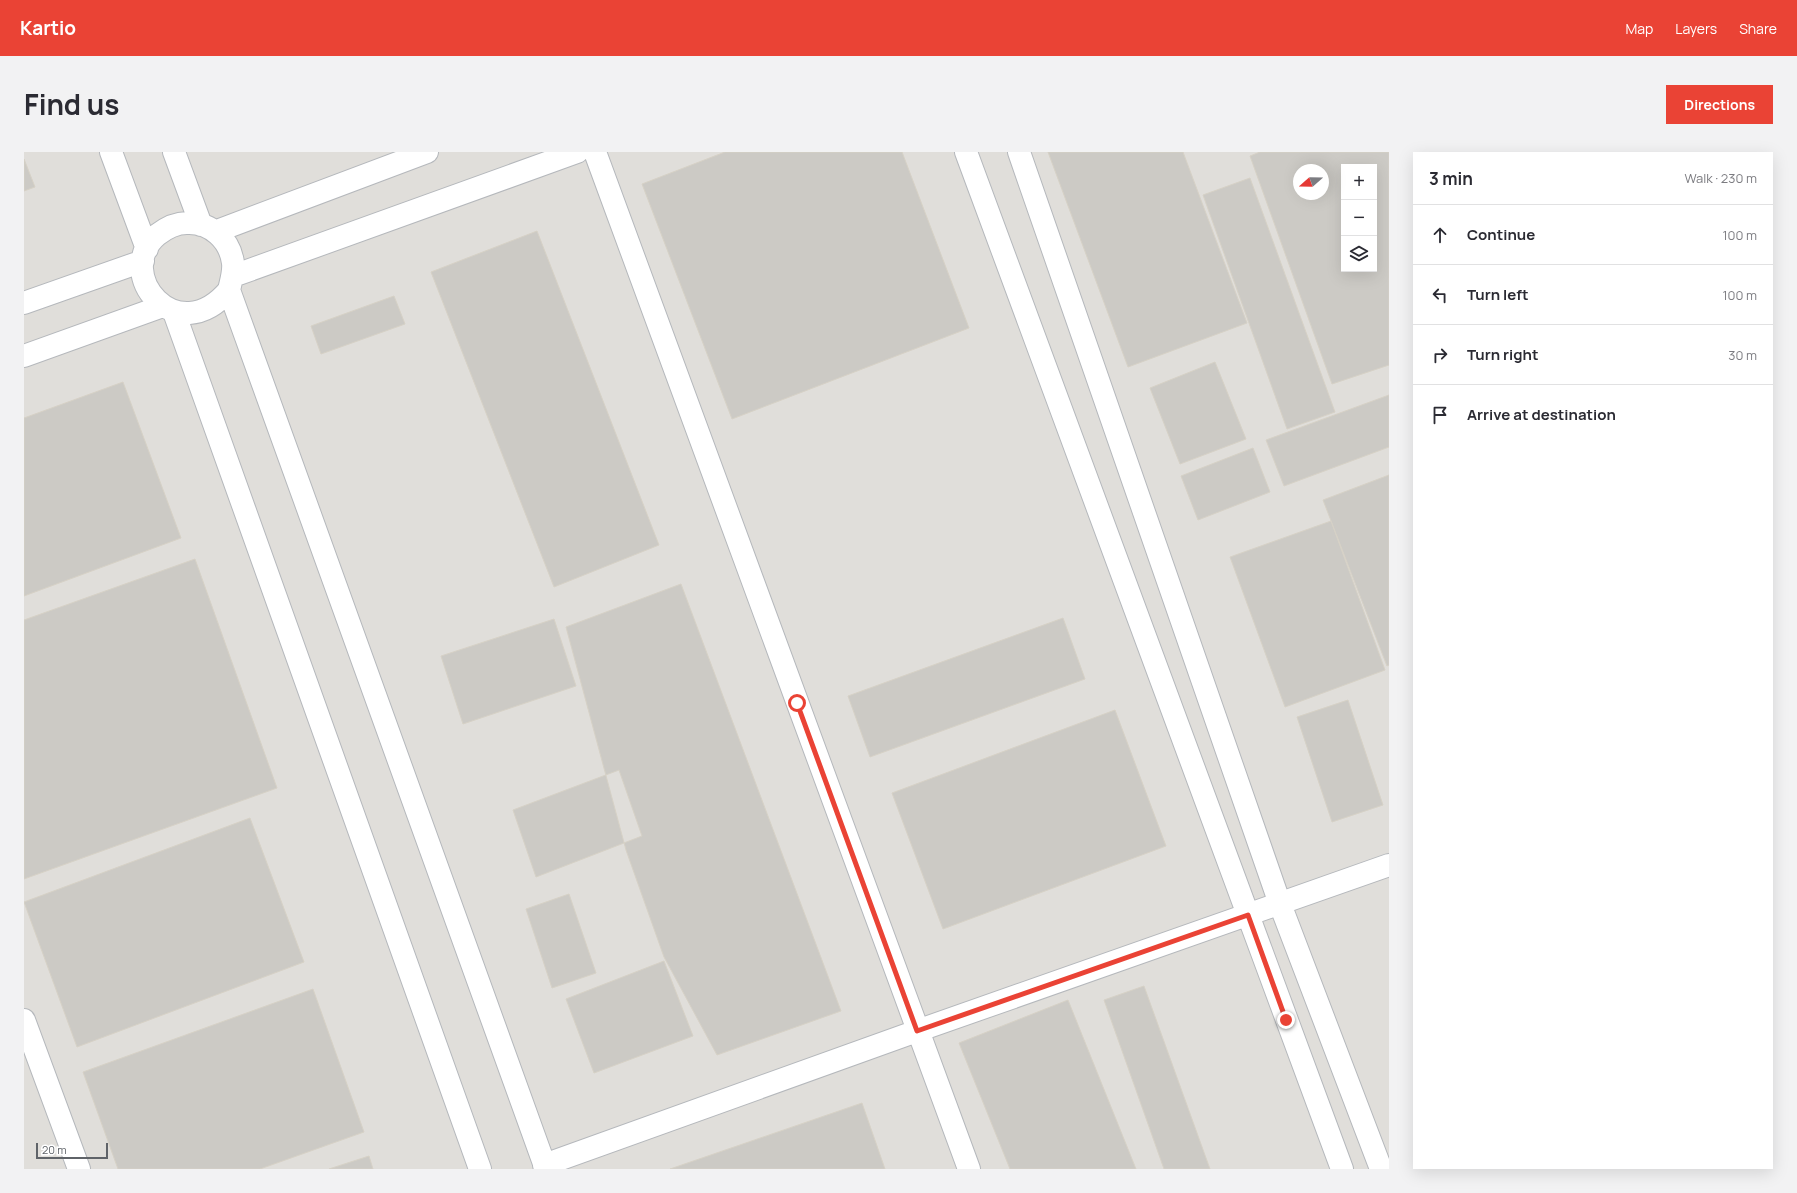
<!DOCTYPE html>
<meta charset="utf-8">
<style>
:root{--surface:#fff;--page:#f2f2f3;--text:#2b2b33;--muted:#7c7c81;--line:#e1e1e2;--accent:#ea4335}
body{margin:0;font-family:Manrope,sans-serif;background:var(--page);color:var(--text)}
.controls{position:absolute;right:12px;top:12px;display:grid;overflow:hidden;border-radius:0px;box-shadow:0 4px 16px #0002}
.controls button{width:36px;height:36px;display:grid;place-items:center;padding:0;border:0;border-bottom:1px solid var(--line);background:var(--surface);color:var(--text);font:20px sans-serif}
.compass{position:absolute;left:1269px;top:12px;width:36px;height:36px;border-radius:50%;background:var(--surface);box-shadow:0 4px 16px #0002;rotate:250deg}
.scale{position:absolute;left:12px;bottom:10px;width:72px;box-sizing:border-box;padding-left:4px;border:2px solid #5f6368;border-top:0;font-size:11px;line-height:14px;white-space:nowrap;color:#5f6368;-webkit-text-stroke:3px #fff;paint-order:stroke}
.stop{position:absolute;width:12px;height:12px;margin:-9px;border:3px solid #ea4335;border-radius:50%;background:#fff}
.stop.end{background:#ea4335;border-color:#fff;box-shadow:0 1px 4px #0008}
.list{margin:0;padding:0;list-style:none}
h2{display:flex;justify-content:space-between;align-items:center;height:52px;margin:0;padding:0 16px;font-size:17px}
h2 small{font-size:13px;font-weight:400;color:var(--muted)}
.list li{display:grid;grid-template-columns:26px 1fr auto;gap:12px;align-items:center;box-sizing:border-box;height:60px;padding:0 16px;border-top:1px solid var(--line)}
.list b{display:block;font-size:15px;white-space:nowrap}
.list em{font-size:13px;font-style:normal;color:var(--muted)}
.icon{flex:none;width:22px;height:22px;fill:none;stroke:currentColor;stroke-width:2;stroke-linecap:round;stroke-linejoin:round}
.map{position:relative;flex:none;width:1365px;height:1017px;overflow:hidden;border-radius:0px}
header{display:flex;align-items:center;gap:24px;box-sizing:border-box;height:56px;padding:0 20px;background:var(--accent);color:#fff}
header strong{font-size:19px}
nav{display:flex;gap:22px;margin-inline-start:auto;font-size:14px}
.intro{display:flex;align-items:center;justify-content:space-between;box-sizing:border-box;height:96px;padding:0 24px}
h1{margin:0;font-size:28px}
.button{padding:10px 18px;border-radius:0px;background:var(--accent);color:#fff;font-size:14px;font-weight:700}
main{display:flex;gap:24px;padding:0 24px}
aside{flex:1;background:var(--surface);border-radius:0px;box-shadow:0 4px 16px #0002}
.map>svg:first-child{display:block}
</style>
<header>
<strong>Kartio</strong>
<nav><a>Map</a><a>Layers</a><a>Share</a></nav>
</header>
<div class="intro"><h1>Find us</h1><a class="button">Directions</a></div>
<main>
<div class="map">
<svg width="1365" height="1017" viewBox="0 0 1365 1017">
<rect width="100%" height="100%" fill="#f1efe8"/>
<path fill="#e0deda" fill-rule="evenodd" d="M0 0H1365V1017H0ZM1320 15H1350V117H1320ZM1275 18H1299V42H1275Z"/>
<path fill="#cccac5" stroke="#d6d1c6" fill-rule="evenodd" d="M701 0H878L945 176 708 267 618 32Z
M1024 0H1159L1223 171 1104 215Z
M1236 0H1365V213L1308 232 1226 4ZM1320 15H1350V117H1320ZM1275 18H1299V42H1275Z
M0 7 11 35 0 39Z
M1226 26 1311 260 1263 277 1179 43Z
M513 79 635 393 530 435 407 120Z
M370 144 381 172 297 202 287 174Z
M1191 210 1222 287 1156 312 1126 236Z
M99 230 157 386 0 444V266Z
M1365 243V295L1260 334 1242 288Z
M1229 296 1246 340 1174 368 1157 324Z
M1365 323V513L1363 514 1299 348Z
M1307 369 1361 518 1261 555 1206 405Z
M171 407 253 636 0 727V468Z
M657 432 817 859 693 903 640 805 602 698 542 475Z
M1039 466 1061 527 846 605 824 544Z
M530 467 552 534 439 572 417 504Z
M1324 548 1359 653 1308 670 1273 565Z
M1091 558 1142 694 919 777 868 641Z
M595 618 618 684 512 725 489 658Z
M226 666 280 810 53 895 0 750Z
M545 742 572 821 528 836 502 757Z
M640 809 669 884 570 921 542 847Z
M1120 834 1186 1017H1140L1080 848Z
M289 837 340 980 236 1017H94L59 920Z
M1044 848 1112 1017H986L935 891Z
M838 951 861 1017H646Z
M345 1004 349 1017H305Z"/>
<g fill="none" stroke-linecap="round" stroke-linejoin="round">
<g stroke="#b5b8bc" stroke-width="24">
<path id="minor" d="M87 0 123 97
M150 0 177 73
M571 0 945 1017
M942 0 1318 1017
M995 0 1256 752 1357 1017
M193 79 403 0
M209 124 553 0
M205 138C153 200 88 121 133 83 142 76 151 71 163 71 187 70 206 88 209 111 210 120 207 129 205 138L522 1017
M0 151 119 109
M150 160 456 1017
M0 204 139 154
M0 868 55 1017
M520 1013 893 879 1365 713"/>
</g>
<use href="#minor" stroke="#fff" stroke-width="22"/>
</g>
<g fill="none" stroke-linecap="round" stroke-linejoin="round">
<path stroke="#ea4335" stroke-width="5" d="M773 551 893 879 1224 763 1262 868"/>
</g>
</svg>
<div class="controls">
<button>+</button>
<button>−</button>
<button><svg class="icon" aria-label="layers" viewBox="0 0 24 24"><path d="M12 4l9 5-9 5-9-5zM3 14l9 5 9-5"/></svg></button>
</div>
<svg class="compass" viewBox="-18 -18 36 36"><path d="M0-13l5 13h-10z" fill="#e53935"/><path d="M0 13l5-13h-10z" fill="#7c7c81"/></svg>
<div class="scale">20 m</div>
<div class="stop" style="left:773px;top:551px"></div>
<div class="stop end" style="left:1262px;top:868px"></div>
</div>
<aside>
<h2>3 min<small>Walk · 230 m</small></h2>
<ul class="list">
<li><svg class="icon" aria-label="ahead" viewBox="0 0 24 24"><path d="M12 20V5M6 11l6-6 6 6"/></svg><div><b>Continue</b></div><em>100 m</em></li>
<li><svg class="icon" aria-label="left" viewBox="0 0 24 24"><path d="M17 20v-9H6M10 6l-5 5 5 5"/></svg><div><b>Turn left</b></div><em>100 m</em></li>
<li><svg class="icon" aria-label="right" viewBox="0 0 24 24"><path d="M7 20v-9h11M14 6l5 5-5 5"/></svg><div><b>Turn right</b></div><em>30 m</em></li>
<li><svg class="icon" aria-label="arrive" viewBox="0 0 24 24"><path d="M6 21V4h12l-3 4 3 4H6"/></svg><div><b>Arrive at destination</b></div></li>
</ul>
</aside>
</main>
